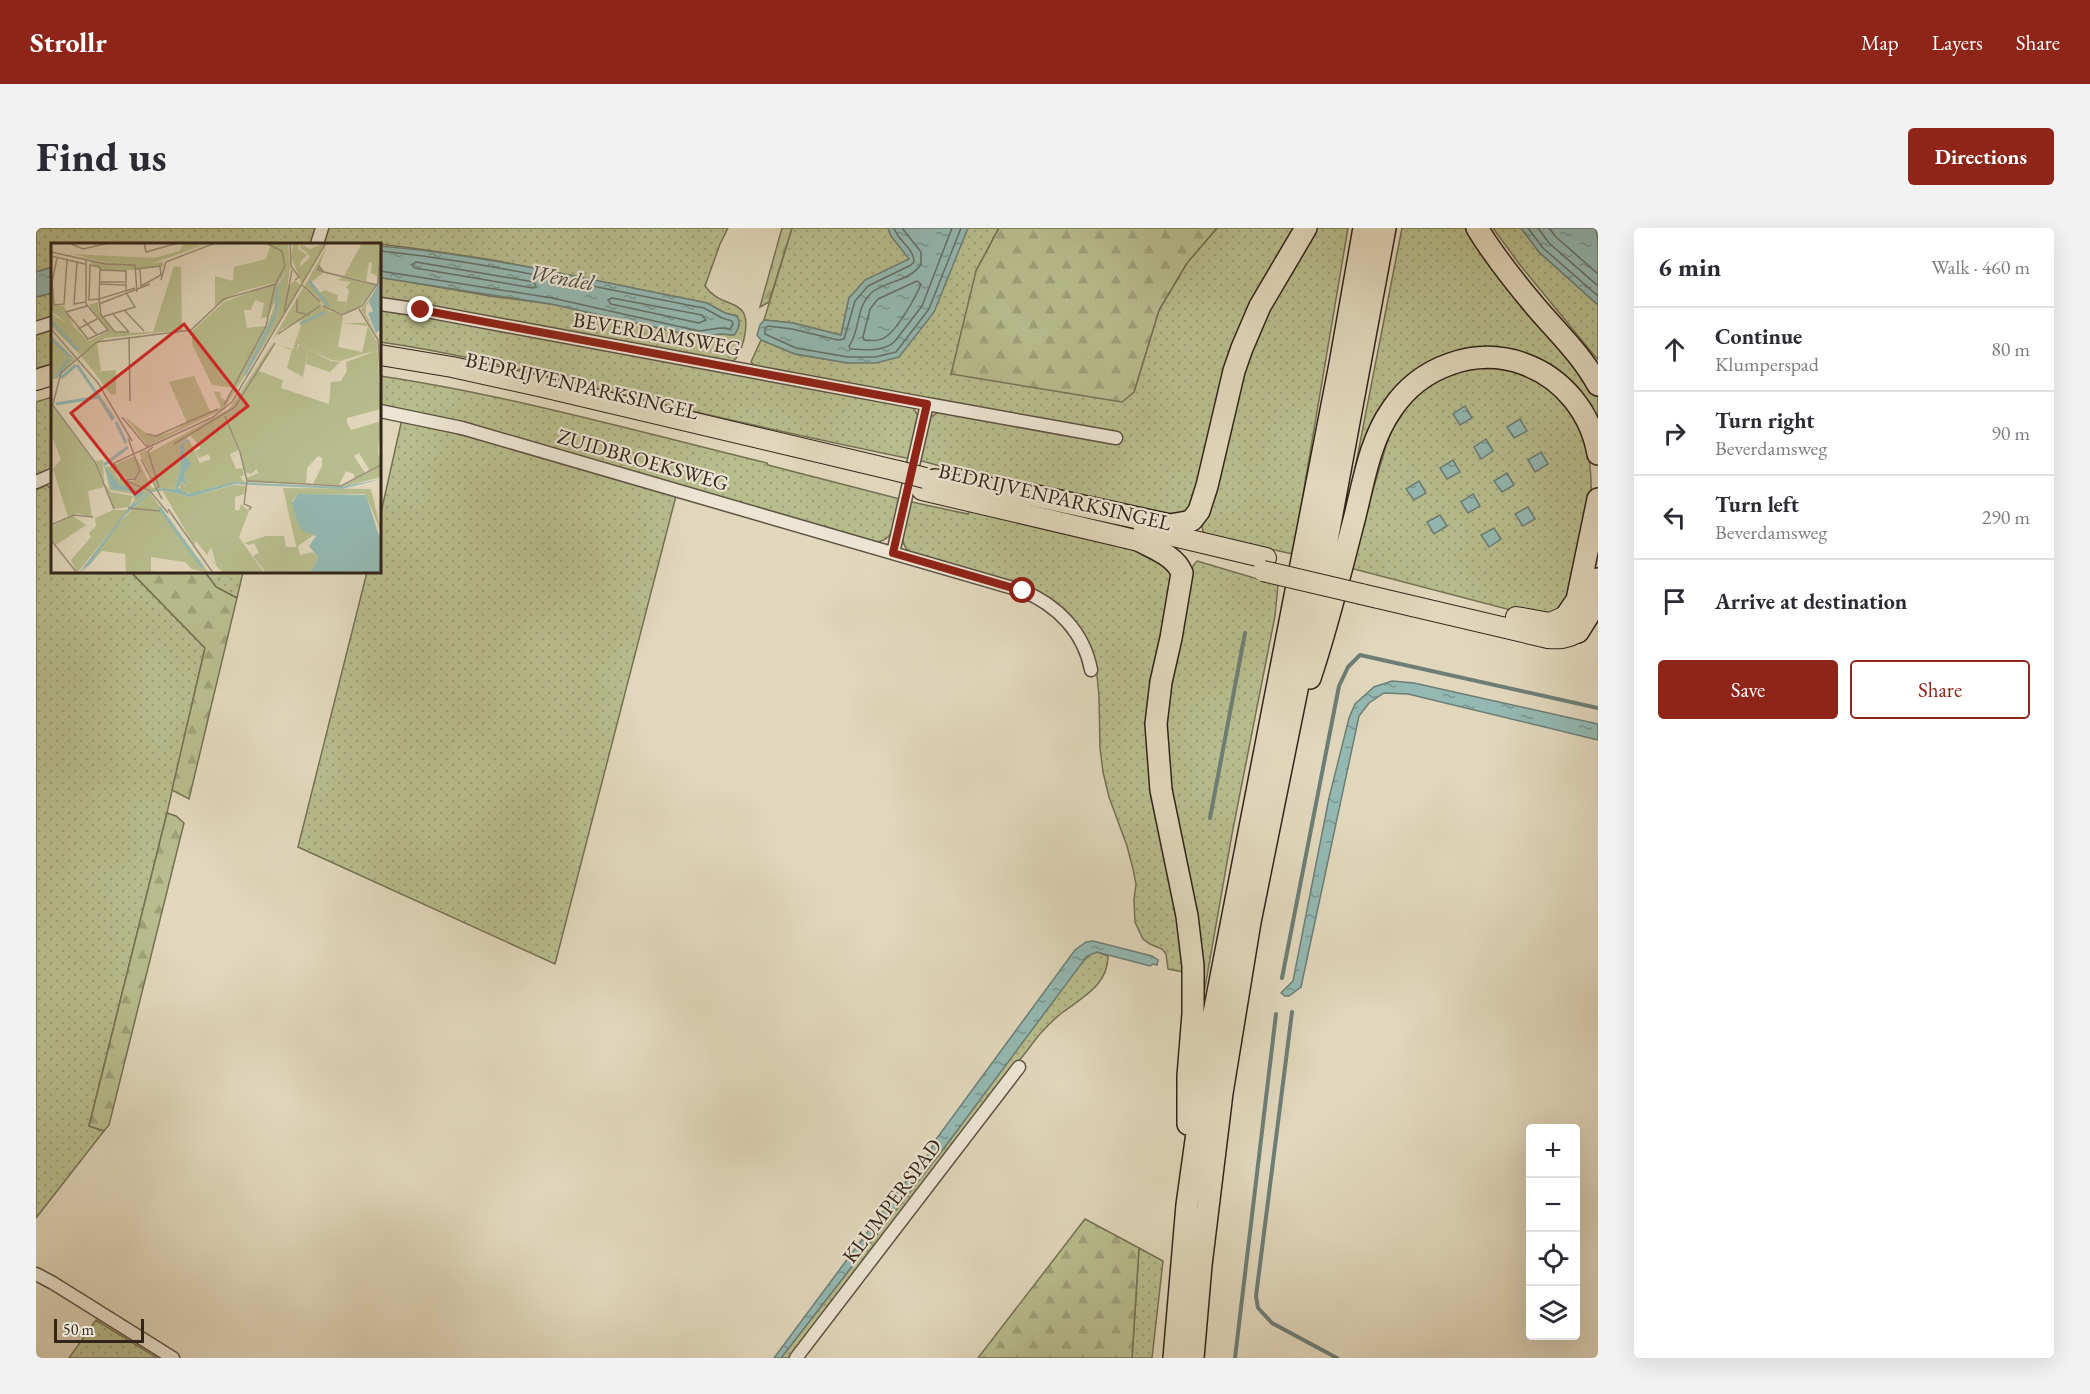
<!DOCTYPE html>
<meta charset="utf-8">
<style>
:root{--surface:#fff;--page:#f2f2f3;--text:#2b2b33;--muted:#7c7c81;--line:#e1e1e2;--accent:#8f2418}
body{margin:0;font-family:"EB Garamond",serif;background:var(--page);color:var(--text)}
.controls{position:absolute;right:18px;bottom:18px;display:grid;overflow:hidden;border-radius:6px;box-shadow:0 6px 24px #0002}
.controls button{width:54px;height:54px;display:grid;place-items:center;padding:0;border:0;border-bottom:2px solid var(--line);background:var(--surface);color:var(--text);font:30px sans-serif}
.scale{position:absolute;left:18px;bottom:15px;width:90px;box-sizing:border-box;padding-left:6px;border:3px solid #32251a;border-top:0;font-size:16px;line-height:21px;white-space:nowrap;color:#32251a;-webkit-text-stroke:4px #ece5d3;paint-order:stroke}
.stop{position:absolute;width:18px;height:18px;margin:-14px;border:4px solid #8f2418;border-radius:50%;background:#fff}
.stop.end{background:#8f2418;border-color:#fff;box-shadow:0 2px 6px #0008}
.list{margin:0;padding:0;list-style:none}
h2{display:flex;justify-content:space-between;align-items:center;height:78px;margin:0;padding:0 24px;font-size:26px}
h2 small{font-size:20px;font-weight:400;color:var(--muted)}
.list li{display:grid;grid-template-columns:39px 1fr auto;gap:18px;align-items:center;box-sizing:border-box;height:84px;padding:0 24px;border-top:2px solid var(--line)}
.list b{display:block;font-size:22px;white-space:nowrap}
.list p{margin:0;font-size:20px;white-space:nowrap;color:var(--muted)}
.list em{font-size:20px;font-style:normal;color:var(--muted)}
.actions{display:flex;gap:12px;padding:18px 24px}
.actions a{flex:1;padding:14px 0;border:2px solid var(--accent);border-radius:6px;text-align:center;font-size:21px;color:var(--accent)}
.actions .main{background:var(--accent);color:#fff}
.icon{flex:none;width:33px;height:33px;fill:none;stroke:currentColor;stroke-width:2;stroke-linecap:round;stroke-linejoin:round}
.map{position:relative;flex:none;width:1562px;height:1130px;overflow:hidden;border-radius:6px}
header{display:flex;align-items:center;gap:36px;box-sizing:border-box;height:84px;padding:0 30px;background:var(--accent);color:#fff}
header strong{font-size:28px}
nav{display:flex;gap:33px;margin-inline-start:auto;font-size:21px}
.intro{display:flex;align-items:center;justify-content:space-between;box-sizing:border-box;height:144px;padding:0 36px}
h1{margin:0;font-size:42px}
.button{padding:15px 27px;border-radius:6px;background:var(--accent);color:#fff;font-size:21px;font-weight:700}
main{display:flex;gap:36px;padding:0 36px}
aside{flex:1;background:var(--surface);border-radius:6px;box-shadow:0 6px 24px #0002}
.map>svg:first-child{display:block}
</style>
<header>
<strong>Strollr</strong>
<nav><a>Map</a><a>Layers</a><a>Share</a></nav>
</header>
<div class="intro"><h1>Find us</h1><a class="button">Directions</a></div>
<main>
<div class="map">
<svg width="1562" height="1130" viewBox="0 0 1562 1130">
<defs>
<pattern id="grass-dots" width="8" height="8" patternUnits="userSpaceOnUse" patternTransform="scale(1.5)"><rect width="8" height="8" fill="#b8bd8d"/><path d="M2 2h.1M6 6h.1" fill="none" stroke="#9fa279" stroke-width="1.8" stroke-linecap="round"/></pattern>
<pattern id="forest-firs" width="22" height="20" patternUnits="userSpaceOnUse" patternTransform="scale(1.5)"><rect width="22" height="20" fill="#b8bd8d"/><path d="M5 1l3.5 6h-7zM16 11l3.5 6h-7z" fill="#9fa279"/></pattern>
<pattern id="water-ripples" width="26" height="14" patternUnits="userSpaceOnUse" patternTransform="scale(1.5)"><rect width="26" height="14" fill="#94b9b3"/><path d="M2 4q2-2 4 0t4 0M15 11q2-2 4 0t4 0" fill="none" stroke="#799691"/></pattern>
</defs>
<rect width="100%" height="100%" fill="#e1d7bc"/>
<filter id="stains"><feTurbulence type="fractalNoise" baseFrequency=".00333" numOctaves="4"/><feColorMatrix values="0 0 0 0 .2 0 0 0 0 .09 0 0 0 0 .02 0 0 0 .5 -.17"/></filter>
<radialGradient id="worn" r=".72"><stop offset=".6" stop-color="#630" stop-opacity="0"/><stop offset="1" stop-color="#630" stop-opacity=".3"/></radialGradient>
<path fill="url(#grass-dots)" stroke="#757154" stroke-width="1.5" d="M0 0H279L276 16H16V39L0 44Z
M290 0H692L684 16 669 58C687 84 718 66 708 111 705 121 704 128 695 135L344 72V49L454 68 515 76 663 109 685 106 698 107C703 101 705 95 701 88L689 85 671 75 457 32 383 21 344 16H285Z
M756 0H852L855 8 874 31 829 53 813 70 805 107 757 95 728 92Z
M932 0H963L940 43 1098 164 1123 82 1151 35 1181 0H1260L1162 272 1143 290 978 258 882 232 893 190 906 182 723 141 715 134 725 112 759 126 812 135Z
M1275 0H1312L1257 326 1168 307 1166 299 1200 153 1208 128Z
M1366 0H1434L1562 164V199L1478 127 1373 154 1302 327Z
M1457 0H1485L1503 24 1562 77V132L1484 37Z
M16 65V92L0 96V69Z
M344 78 868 176 877 180 883 189 875 231C784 212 692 192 601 170 516 150 430 126 344 114Z
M16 99V136L0 140V103Z
M1456 140C1470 142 1483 143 1496 149 1517 158 1544 193 1550 216 1558 245 1556 291 1550 321 1545 341 1534 362 1527 382L1511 387 1498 388 1314 340 1355 201C1371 172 1398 147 1432 141 1439 140 1448 141 1456 140Z
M344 148C473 167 604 204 731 235L732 237 864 271C860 288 861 315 837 314L344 179Z
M16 169V242L0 250V174Z
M366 191 641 264 519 736 262 619 331 344H344V289Z
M11 257 16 262V344H95L169 420 131 585 53 898 68 903 0 990V262Z
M871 273 932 286 933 282 1119 327 1136 342 1118 446 1138 660 1148 744 1132 741 1130 726 1126 721 1114 716 1107 711 1099 694 1098 672 1100 656 1097 641 1091 618 1073 569 1067 544 1064 520 1063 468 1060 438 1028 383 1004 365 873 324C860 310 868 290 871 273Z
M1161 333 1242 357 1239 388 1196 606 1161 805 1134 584 1127 482 1153 354 1157 338Z
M169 344H207L201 370 180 359Z
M1061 724 1072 728C1072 757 1047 769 1027 784 1018 791 1010 799 1003 807L755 1130H745L911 916 1045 735 1056 725Z
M1103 1020 1127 1033 1116 1130H1096Z
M60 1092 121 1130H33Z"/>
<path fill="url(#forest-firs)" stroke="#757154" stroke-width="1.5" d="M746 0H756L733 74 724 79Z
M963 0H1181L1151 35 1123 82 1098 164 1086 174 915 146 940 43Z
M95 344H169L180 359 201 370 153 571 136 562 169 420Z
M131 585 140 588 148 595 73 897 68 903 53 898Z
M1049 991 1103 1020 1096 1130H942Z"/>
<path fill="url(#water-ripples)" stroke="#6d7e76" stroke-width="1.5" d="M852 0H932L898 84 863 129 840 135H812L759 126 725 112 721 107 724 97 728 92 757 95 805 107 813 70 829 52 873 31 855 8Z
M1485 0H1560L1562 14V77L1503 24Z
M344 18C454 27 562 54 671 75L689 85 701 88C705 95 703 101 698 107L685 106 663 109 515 76 347 50 344 49Z
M16 39V65L0 69V44Z
M1429 178 1436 190 1424 197 1417 186Z
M1484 191 1491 203 1478 210 1471 199Z
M1450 211 1457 223 1445 231 1438 219Z
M1505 224 1512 236 1499 244 1492 232Z
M1417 232 1424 244 1411 251 1404 240Z
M1471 245 1478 257 1466 264 1458 253Z
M1383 253 1390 265 1378 272 1370 261Z
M1437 266 1444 278 1432 285 1425 274Z
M1492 279 1499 291 1487 298 1479 286Z
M1404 287 1411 298 1398 306 1391 294Z
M1458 300 1465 311 1453 319 1445 307Z
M1356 453 1378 455 1562 496V512L1372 466 1348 465 1333 475 1323 488 1265 759 1253 768H1249L1245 765 1257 753 1293 570 1313 490 1319 476 1338 459Z
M1057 713 1116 728 1122 732 1121 737 1117 736 1114 738 1061 724 1051 728 911 916 745 1130H738L859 967 894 924 898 914 1039 722 1050 714Z"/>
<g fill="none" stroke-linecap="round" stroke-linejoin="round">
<path stroke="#636f66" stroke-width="1.5" d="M858 0C862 13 878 20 878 34L875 37 832 58 819 73 808 111 802 112 756 101 732 98 729 100V106L760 120 812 129H839L860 124 893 81 925 0
M866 0 885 24V36C875 53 849 53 835 65 819 81 825 101 813 118L814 121C828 122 849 124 859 113L886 78 916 0
M1492 0 1507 20 1562 68
M1502 0 1513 15 1562 58
M1513 0 1520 9 1562 46
M344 23C453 34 560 60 668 80L686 90 696 93 697 96 694 101 684 100 663 103 516 70 344 43
M380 34 498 54 500 58 497 60 379 40 376 37Z
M881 53 885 56C880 69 862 100 851 108 845 113 835 113 828 112L827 109 834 81 842 71Z
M576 70 666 87 670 92 663 95 575 76 572 72Z"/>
<path stroke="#6d7e76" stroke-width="4" d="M1174 590 1209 405
M1246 750 1303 458 1312 439 1324 427 1562 480
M1256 784 1220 1068 1222 1080 1236 1095 1301 1130
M1199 1130 1240 786"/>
<g stroke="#5e5242" stroke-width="15">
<path id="minor" d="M281 16 286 0
M344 76 385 82 891 176
M0 100 16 95
M344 183 426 200 987 363C1021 377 1048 404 1055 442
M0 254 16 247
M857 325 891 176 1080 210
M0 1046 17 1055 137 1130
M760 1130 983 839"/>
</g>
<g stroke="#32251a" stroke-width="22">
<path id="trunk" d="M344 127 416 139 507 159 862 243
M0 152 16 147
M886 262 1120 317
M1108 301 1230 330
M1325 366 1512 410C1524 411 1532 410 1542 404
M1480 389 1514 395 1530 388"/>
</g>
<g stroke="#32251a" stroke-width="24">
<path id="motorway" d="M1441 0C1458 28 1478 53 1499 78 1521 104 1545 126 1562 157
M899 252 996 267 1134 297 1151 294 1156 292 1163 283 1171 258 1198 143 1206 120 1224 78 1270 0
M1104 313C1119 321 1139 328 1146 345L1135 410 1125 454 1120 496 1125 562 1151 688 1157 738V786L1152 848V896
M1530 388 1541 372 1562 271
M1542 404 1552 388 1561 351
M1274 450C1292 397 1305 342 1319 288 1328 252 1334 212 1356 181 1384 139 1439 118 1488 136 1527 150 1555 185 1562 226
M1138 1130 1151 977 1177 790 1304 136 1328 0
M1157 1130 1165 1037 1186 865 1214 694 1290 318 1349 0"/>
</g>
<use href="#minor" stroke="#ece5d3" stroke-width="12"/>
<use href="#trunk" stroke="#e1d7bc" stroke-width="20"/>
<use href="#motorway" stroke="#e1d7bc" stroke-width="21"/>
<g stroke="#32251a" stroke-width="22" stroke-linecap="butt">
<path id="trunk-bridge" d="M862 243 889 250
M1227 343 1325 366"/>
</g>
<use href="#trunk-bridge" stroke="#e1d7bc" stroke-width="20"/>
</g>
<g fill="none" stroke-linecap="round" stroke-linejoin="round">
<path stroke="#8f2418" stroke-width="8" d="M385 82 891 176 857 325 987 363"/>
</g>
<g text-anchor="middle" stroke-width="4.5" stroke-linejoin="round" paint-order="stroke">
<g font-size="21" fill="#32251a" stroke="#ece5d3">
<text transform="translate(621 106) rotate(10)" y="7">BEVERDAMSWEG</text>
<text transform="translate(546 158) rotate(13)" y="7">BEDRIJVENPARKSINGEL</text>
<text transform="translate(607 232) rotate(16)" y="7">ZUIDBROEKSWEG</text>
<text transform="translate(1019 269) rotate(13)" y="7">BEDRIJVENPARKSINGEL</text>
<text transform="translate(856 973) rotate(-53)" y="7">KLUMPERSPAD</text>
</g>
<g font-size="22" font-style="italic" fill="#4a4a40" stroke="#ece5d3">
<text transform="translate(526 49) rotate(10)" y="8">Wendel</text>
</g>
</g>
<g transform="translate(15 15)">
<rect width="330" height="330" fill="#e1d7bc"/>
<path d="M159 0 102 20 112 19 113 23 84 27H50L37 18 87 22 55 19 30 14 88 19ZM216 0 237 1 239 24 234 63 237 44 244 37 250 43 173 166 97 203 74 174 99 193 118 190 136 180 118 139 143 133 160 170 170 164 162 148 171 150 169 154 176 158 182 145 161 142 141 101V88L173 59 225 39 189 49 164 63V33L182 38 183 24 215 16 219 4ZM236 27 227 46 228 60 224 76 193 131 224 68 227 40ZM204 57 213 60 210 75 217 74 224 58 223 64 216 83 196 85 193 67H200ZM242 0H248L247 6 256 12 250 18 249 24 259 14 254 8 249 5 250 1 259 6 274 0 251 41 240 14ZM311 0H329V41L315 63V72L328 96 329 86V98L310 67 326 45V33L320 30 321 20 318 19 315 38 293 33ZM276 3 268 23 273 29 258 41 269 50 274 47 287 52 286 58 295 59 293 71 278 67 253 44ZM123 23 130 24 131 87 54 95 29 112 0 83V76L3 78 0 71 16 80 0 68V40L2 62 13 63 23 84 38 98 57 88 38 62 47 59 48 68 64 90 102 89ZM252 45 278 68 292 73 287 104 311 109 282 116 247 98 251 77 231 86 222 96ZM292 80H315L326 99 330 166 296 175V180L300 187 330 178 327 209 330 221 319 228 308 210 303 213 314 230 303 237V231L295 228 288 242 262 241 271 223V215L267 213 256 225 255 241 197 239 195 235 208 230 205 226 200 231 193 229 189 206 176 178 187 207 179 211 185 226 191 225 193 232 189 234 195 240 183 239 142 251 128 249 130 238 135 244 133 234 140 242 133 231 140 221 132 210 133 201 139 198 149 220 160 216 157 211 148 215 144 208 150 205 139 192 128 203 130 223 124 247 100 248 70 236 63 222 83 213 88 227 86 234 76 236 66 228 75 238H82L88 233 89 227 85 213 101 245 106 244 88 210 95 207 98 210 178 166 223 98 208 128 232 137 230 145 278 161 280 139 290 138 296 128 295 119 325 108 312 111 317 83ZM123 204 127 230 122 244 114 245 109 212ZM0 92 24 116 6 136H0ZM46 100 50 128 43 129 30 113ZM257 106 280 118 289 119 279 129 255 121ZM0 161 43 219 53 244 37 248 41 274 26 270 17 274 2 226 10 216 0 191ZM52 217 53 240 60 249 82 253 78 264 63 266 43 218ZM52 219 60 246 78 248 83 250 87 255 94 249 69 242 54 224 61 223 68 236 98 249 84 261 82 251 59 247ZM330 223V234L291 244 206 242 196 241 292 243ZM183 242 195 243 193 251 184 254V267L188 268 190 261 198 268 188 294 213 330H172L159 316 165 321 160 304 156 312 145 298 143 302 111 247 140 254ZM99 250 158 330 141 326 134 319 100 314V330H75L74 311 51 308 31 330 66 281ZM62 267H77L26 330 20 317 40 294 38 290 45 283 44 275ZM22 273 35 282 5 302 0 296V284ZM215 293H233L235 304H246L251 330H215L202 313 208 310 203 300 198 302 193 300Z" fill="#b8bd8d" fill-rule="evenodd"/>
<path d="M133 0H153L116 14 89 19H61L20 11 104 15 128 9ZM292 34 325 42 307 66 293 71 298 47 295 44 300 39 287 37ZM250 82 247 98 282 116 311 109 317 83 316 104 312 111 289 118 280 117 247 101 245 110 248 102 257 106 252 134 236 125 241 107 224 101 242 106ZM65 127V151L60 152 43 129ZM123 204 127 230 122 244 113 245 109 212ZM232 245 320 246 330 288 314 251 246 252 241 258 246 279 263 292 247 303 249 312 262 309 267 314 260 330H251Z" fill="#b8bd8d"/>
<path d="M236 27 227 46 228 60 224 76 195 133 193 131 224 68 225 46ZM330 35V119L329 87 325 90 317 70 322 68 329 84 318 59ZM136 196 139 198 133 201V210L140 221 133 231 140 243 133 234 135 244 131 238 127 245 137 251 183 239 289 244 330 236 291 246 184 241 140 254 112 247 101 249 74 272 40 320 28 330 83 258 84 261 98 249 110 245 124 247 130 223 128 203ZM53 222 69 242 94 249 87 256 78 248 60 246ZM247 251 315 252 329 296 330 330H260L267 314 258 303 265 293 252 288 246 279 241 260Z" fill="#94b9b3"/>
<path fill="none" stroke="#94b9b3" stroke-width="3" d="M258 38 278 63M0 78 27 107M249 81 274 69M0 95 19 114M26 122 63 176M5 134 18 116M10 135 25 122M5 161 48 154 62 177M65 179 75 200M53 222 77 204M108 264 151 324"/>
<path fill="none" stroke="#9b907b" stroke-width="1.5" d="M18 0 32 6 58 0M93 0 95 9 127 0M239 0 240 23 248 34 244 37M0 9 55 21 84 22 86 49M0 13 34 21M6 15 1 39 3 62 13 61 16 17M35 17V61L57 87 37 96 15 69 36 63M26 19 23 61 34 59M49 24 39 22 38 57 48 56 50 72 64 89H78M49 24 48 56 84 45M85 26 109 23 110 32 90 43 89 26M49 27 75 28V49M273 29 267 27 268 23 273 29 326 42M110 37 115 19 164 0M48 39H74M48 41 74 42M250 41 269 59M246 56V69L258 72M48 61 99 41M272 63 291 72 311 63 327 40 330 0M308 66 327 97 330 141M73 67 93 88M61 70 78 89M233 70 241 27M51 74 84 64 76 51M32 76 46 92M0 86 47 140 81 198M27 86 46 76M227 91 269 63M78 94 79 158M1 161 44 219 63 266M2 161 10 130 46 99 140 87 173 56 225 41M173 162 215 83 224 42 234 23 231 8 215 0M174 173 189 209 196 238 193 261 200 264 198 267M71 174 95 203H100M96 191 105 193 167 166M123 201 184 164 224 100M102 204 97 208 108 245M90 216 111 256M75 237 84 236 89 228 77 195M196 238 290 243 330 222M77 265 109 268M117 266 162 330M117 270 99 248 70 236 63 220 162 174 181 159 275 0M0 282 23 272 42 274M0 297 26 330"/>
<path fill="#d62828" fill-opacity="0.15" stroke="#d62828" stroke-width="3" d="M133 81 197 163 84 251 20 170Z"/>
<rect width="330" height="330" fill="none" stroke="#32251a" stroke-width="3"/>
</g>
<rect width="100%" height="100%" filter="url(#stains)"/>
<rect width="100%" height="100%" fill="url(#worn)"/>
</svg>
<div class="controls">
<button>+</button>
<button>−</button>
<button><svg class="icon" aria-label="locate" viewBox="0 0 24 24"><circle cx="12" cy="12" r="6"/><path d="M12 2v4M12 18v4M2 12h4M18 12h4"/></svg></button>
<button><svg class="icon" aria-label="layers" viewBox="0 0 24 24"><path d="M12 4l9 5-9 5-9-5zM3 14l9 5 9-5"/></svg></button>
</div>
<div class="scale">50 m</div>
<div class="stop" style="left:987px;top:363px"></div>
<div class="stop end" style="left:385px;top:82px"></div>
</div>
<aside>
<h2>6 min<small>Walk · 460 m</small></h2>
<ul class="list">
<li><svg class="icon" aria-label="ahead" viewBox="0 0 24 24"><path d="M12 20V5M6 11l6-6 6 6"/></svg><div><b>Continue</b><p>Klumperspad</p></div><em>80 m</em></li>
<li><svg class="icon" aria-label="right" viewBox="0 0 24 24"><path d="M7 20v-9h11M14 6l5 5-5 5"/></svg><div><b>Turn right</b><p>Beverdamsweg</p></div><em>90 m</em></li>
<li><svg class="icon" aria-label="left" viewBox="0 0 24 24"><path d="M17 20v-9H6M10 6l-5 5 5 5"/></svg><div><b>Turn left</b><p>Beverdamsweg</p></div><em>290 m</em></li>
<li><svg class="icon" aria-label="arrive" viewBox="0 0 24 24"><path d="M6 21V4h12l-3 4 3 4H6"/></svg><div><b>Arrive at destination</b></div></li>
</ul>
<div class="actions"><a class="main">Save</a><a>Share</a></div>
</aside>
</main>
